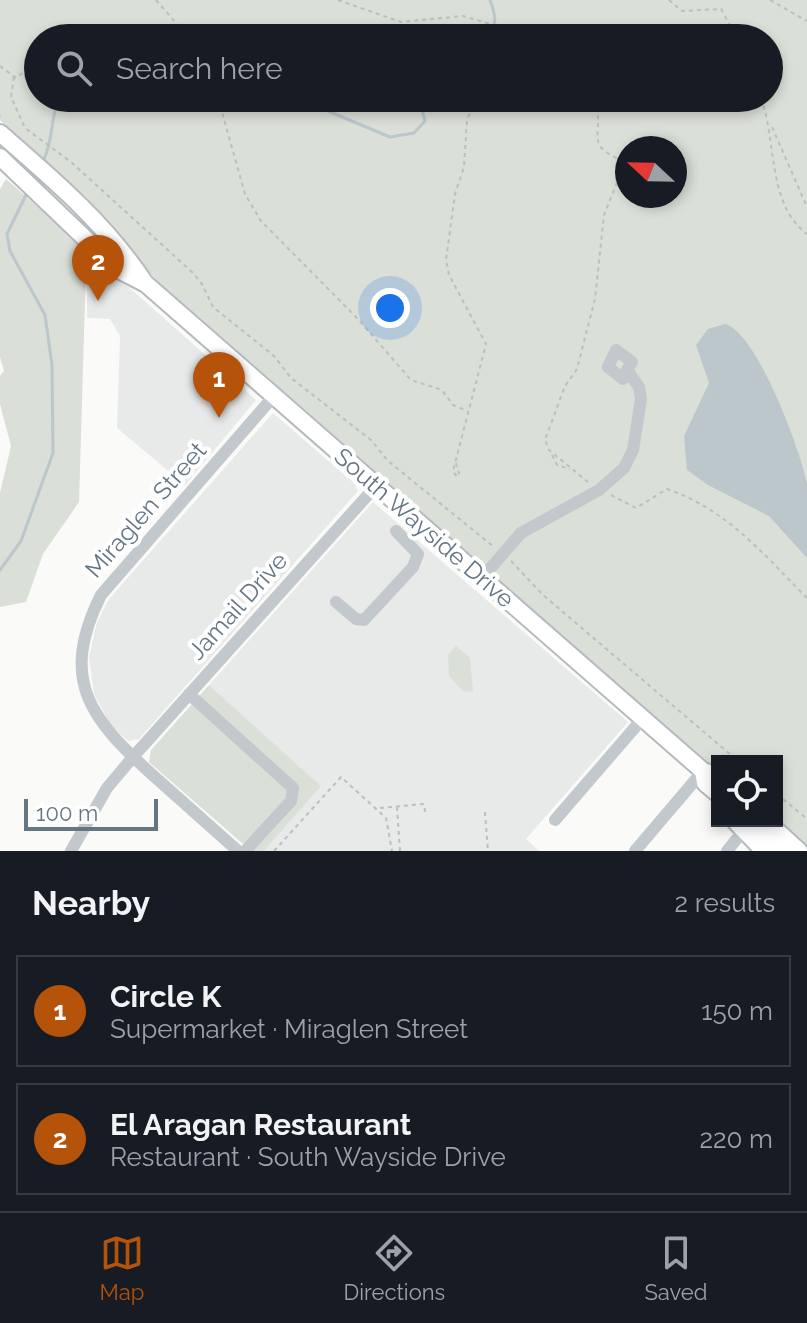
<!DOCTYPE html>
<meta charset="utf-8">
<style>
:root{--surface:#171b24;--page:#242831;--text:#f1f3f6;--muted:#9ea1a6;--line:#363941;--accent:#b45309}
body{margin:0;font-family:Raleway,sans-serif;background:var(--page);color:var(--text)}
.controls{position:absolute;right:24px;bottom:24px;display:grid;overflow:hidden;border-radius:0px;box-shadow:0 4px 12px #0003}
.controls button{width:72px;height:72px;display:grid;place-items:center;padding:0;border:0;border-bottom:2px solid var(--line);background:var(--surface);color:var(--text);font:40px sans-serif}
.compass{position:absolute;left:615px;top:136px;width:72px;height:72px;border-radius:50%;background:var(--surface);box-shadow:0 4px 12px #0003;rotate:292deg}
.scale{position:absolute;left:24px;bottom:20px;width:134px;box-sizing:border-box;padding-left:8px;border:4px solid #657683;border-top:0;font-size:22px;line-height:28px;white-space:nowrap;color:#657683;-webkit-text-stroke:6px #fff;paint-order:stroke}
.you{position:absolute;left:390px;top:308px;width:28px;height:28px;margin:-20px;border:6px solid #fff;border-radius:50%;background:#1a73e8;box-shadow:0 0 0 12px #1a73e833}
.badge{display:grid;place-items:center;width:52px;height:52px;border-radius:50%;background:var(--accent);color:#fff;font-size:26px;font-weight:700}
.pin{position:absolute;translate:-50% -66px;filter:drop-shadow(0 2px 4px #0008)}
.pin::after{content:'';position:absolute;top:42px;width:28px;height:24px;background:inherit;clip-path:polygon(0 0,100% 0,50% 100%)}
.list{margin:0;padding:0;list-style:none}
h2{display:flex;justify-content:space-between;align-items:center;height:104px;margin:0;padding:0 32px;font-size:34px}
h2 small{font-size:26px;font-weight:400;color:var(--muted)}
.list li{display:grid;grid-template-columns:52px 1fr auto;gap:24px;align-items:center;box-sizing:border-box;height:112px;margin:0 16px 16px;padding:0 16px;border:2px solid var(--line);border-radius:0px}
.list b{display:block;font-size:30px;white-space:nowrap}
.list p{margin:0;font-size:26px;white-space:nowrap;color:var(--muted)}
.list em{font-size:26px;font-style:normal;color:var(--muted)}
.icon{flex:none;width:44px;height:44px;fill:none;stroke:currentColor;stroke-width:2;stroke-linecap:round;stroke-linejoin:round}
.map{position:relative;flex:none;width:807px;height:851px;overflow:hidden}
.search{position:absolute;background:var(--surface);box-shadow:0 4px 12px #0003;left:24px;right:24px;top:24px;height:88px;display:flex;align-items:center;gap:20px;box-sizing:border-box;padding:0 28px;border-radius:44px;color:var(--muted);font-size:30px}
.sheet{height:360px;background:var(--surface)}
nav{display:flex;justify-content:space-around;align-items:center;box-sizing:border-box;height:112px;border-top:2px solid var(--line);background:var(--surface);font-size:22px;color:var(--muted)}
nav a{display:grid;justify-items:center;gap:4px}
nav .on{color:var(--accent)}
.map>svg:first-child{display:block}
</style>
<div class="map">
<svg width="807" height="851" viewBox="0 0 807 851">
<rect width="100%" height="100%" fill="#fafaf8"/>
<path fill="#e8e9e9" d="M95 257 256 400 185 485 117 428 120 336 110 319 87 318 86 266Z
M273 413 354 483 358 491 139 739 128 741 110 724 94 694 89 657 97 622 109 599Z
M373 502 628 722 526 839 539 851H264L321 786 209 685Z"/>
<path fill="#dadfd7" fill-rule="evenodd" d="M0 0H807V849L775 821 777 761H717V771L163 288 85 196 0 120ZM38 38H769V98H38ZM627 148H675V196H627Z
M6 179 95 257 86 267 79 502 43 554 26 602 0 607V493L11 446 0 404V376L4 371 0 357V189Z
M456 646 470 658 473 691 464 692 449 676 448 655Z
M209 685 321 786 264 851H251L149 762 151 750Z"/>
<path fill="#bbc7cb" d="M725 324C757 332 801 452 807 484 807 507 807 534 807 558L769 516 708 485 687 470 684 436 709 383 696 345 708 329Z"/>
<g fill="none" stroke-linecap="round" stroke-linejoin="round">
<path stroke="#bbc7cb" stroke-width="3" d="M431 38C445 32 454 30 468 38
M486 38C498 26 496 16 490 0
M297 98 390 137 414 133 425 121 419 98
M43 161C54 141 50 112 61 98
M0 570 21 541 53 453 52 365 45 315 10 251 7 234 27 193"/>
<g stroke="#b5babe" stroke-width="20">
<path id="major" d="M0 133C54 180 105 223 145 283
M0 157 117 269 146 284 703 771 717 776
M703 771 705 783 717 793
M735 821 764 851
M750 821 781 851
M766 821 799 851"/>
</g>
<path stroke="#bbbfc2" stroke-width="2" stroke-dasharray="4 4" stroke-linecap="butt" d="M156 0 189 38
M338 0 401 22 463 16 538 38
M669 0 682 11 721 9 737 38
M770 0 807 21
M600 38 610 32 631 38
M0 66 16 78 38 61
M14 77 11 97 25 128 71 162 193 273 202 284 213 307 274 356 291 378 371 440 388 461 494 547
M218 98 245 194 261 221 357 318 411 380 442 390 453 405 465 410
M583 98 597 109C602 137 586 145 621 160L622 170 604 215 595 299 577 369 565 386 545 440 549 450 588 482
M761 98C777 142 767 204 807 234
M0 116V117
M772 127 807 207
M552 455 557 465 570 469
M456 463 459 473 457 477 453 471 486 344 449 275 446 260 455 194 464 167 467 119 479 98
M611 495 636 508 667 489C728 510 764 555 807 598
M511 561 543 595 738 761
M777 794 807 819
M397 807 400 851
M380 808 424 804 425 812
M485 812 488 851
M274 851 341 777 386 818 392 851"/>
<path stroke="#c3c8cc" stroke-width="12" d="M481 579 521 533 599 490 624 468 633 450 641 399 639 387 627 370 632 362 616 350 608 367 623 379 627 370
M336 602 356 619 364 620 413 567 418 554 396 531
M189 694 293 788 291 801 245 851
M555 820 644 717
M71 851 107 788 133 757 376 486
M238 851C211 827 183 802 156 778 91 720 58 681 101 595L273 397
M635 851 703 771
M727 851 744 830"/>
<use href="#major" stroke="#fff" stroke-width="16"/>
</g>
<g text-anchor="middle" stroke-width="8" stroke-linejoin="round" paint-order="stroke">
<g font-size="24" fill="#657683" stroke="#fff">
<text transform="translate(146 510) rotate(-49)" y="8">Miraglen Street</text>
<text transform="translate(424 528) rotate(41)" y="8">South Wayside Drive</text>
<text transform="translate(238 606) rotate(-48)" y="8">Jamail Drive</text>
</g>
</g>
</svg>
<div class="controls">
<button><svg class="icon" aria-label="locate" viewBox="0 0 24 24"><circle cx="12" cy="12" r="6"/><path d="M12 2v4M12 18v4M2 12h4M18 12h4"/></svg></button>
</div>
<svg class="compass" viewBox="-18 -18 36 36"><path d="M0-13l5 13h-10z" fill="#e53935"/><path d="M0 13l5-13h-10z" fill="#9ea1a6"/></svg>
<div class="scale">100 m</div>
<div class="you"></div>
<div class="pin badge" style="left:219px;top:418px">1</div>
<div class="pin badge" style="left:98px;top:301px">2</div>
<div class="search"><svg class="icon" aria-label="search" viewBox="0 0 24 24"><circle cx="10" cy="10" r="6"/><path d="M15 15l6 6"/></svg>Search here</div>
</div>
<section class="sheet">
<h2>Nearby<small>2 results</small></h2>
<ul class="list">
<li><span class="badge">1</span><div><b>Circle K</b><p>Supermarket · Miraglen Street</p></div><em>150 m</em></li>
<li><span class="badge">2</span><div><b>El Aragan Restaurant</b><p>Restaurant · South Wayside Drive</p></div><em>220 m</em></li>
</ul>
</section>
<nav>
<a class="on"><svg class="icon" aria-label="map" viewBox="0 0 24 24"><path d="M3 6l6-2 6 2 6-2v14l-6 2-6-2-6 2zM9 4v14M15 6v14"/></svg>Map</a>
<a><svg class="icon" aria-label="directions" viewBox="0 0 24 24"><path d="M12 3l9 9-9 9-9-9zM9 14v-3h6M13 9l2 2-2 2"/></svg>Directions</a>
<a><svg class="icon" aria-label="saved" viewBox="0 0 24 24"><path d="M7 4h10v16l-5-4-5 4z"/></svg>Saved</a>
</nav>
